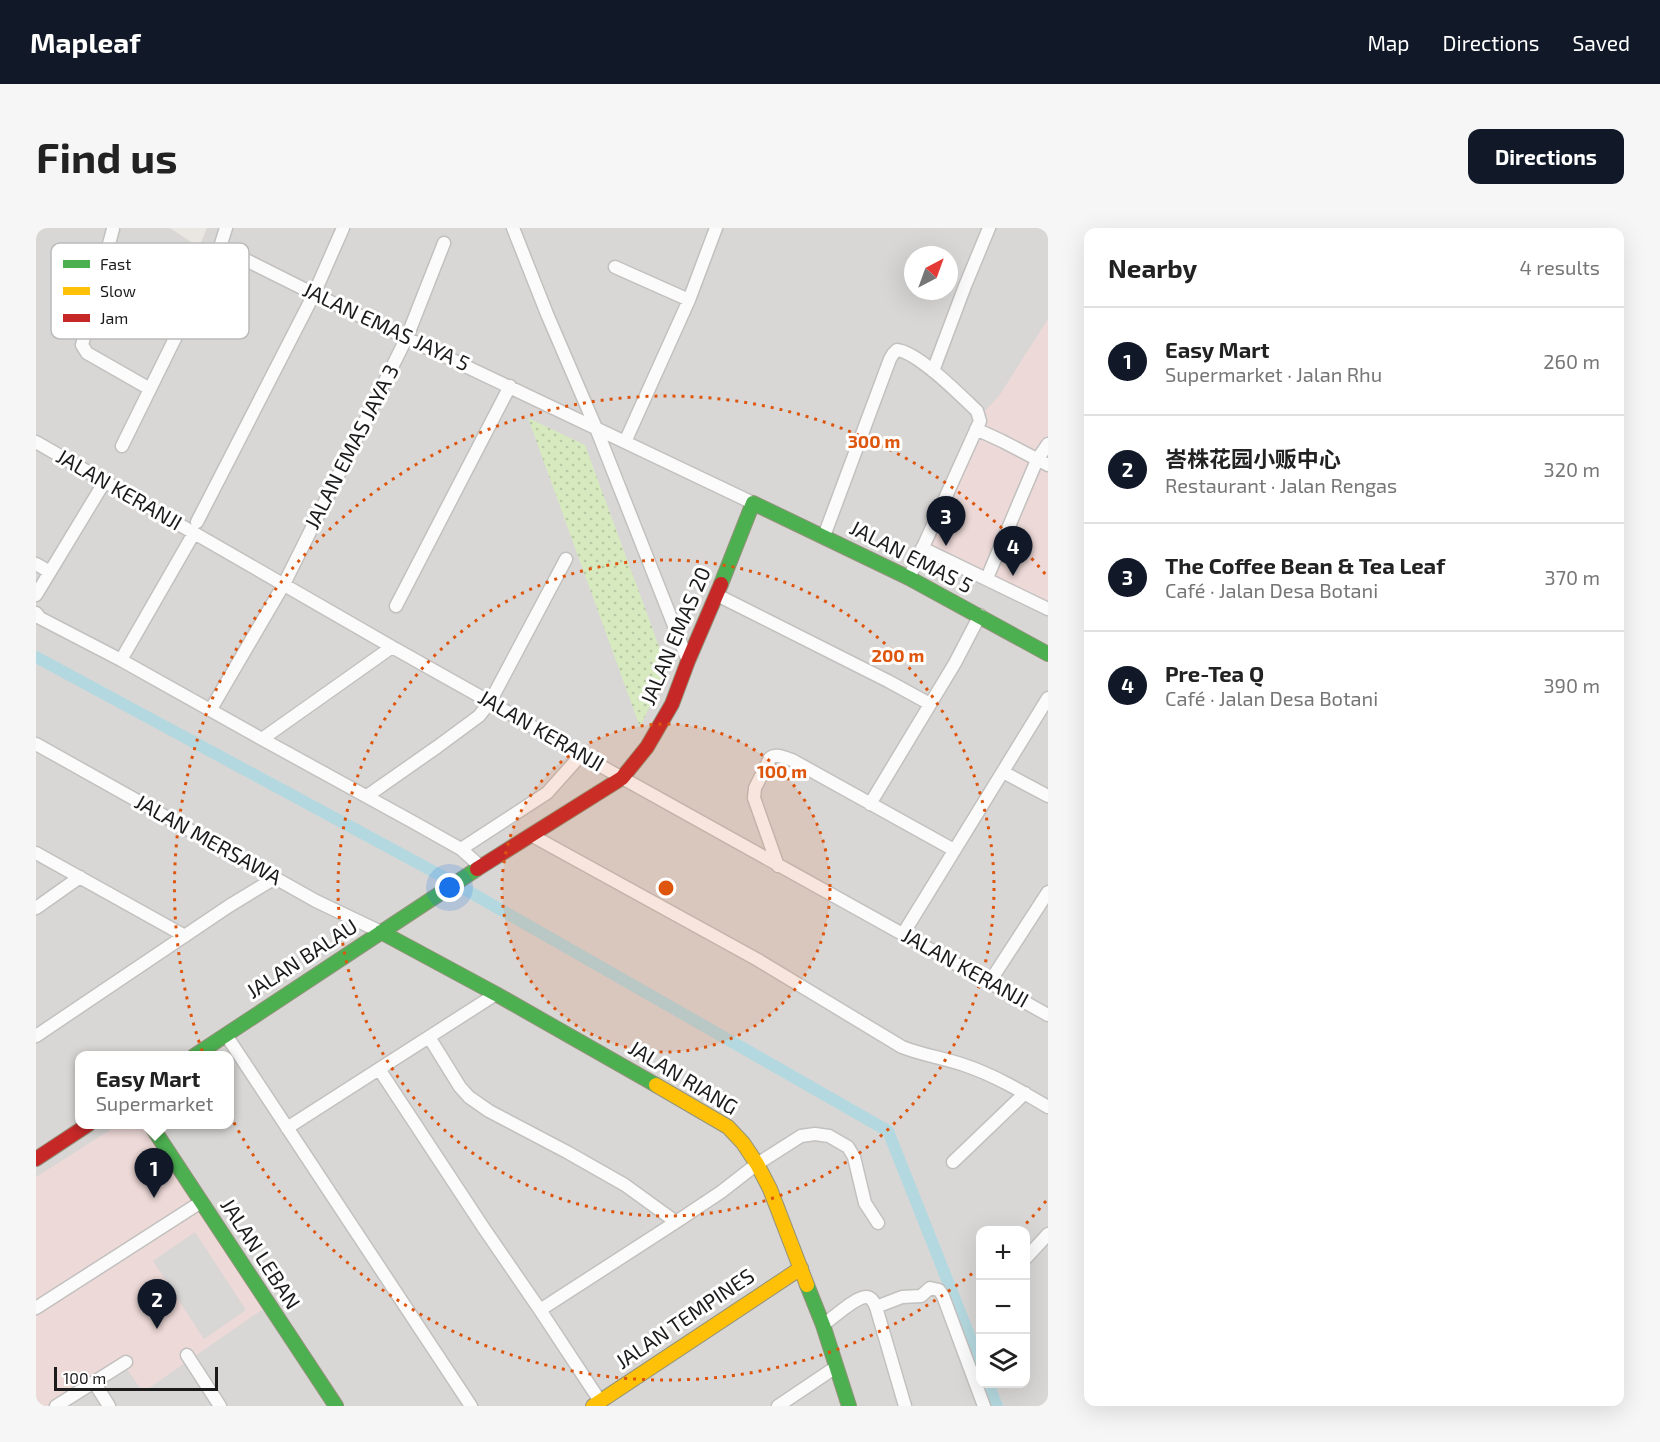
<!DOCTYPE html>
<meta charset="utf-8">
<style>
:root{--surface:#fff;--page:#f6f6f6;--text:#222;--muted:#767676;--line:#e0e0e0;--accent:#111827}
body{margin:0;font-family:"Exo 2","Noto Sans SC",sans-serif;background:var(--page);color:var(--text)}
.controls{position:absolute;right:18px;bottom:18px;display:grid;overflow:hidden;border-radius:12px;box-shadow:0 6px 24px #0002}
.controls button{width:54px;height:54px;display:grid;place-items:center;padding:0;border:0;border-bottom:2px solid var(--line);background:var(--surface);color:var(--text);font:30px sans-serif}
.compass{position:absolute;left:868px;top:18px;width:54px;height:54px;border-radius:50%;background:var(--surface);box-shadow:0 6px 24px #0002;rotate:41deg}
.scale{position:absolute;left:18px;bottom:15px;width:164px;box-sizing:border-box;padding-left:6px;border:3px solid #1b1b1b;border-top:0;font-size:16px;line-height:21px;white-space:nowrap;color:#1b1b1b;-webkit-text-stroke:4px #fff;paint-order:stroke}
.you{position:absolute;left:414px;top:660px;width:21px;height:21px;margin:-15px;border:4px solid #fff;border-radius:50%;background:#1a73e8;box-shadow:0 0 0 9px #1a73e833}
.badge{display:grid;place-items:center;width:39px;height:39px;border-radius:50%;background:var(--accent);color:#fff;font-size:20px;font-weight:700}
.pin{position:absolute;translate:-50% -50px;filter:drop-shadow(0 2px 3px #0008)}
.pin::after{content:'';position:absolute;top:32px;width:21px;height:18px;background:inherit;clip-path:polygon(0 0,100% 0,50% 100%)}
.popup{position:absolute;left:39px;top:823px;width:159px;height:78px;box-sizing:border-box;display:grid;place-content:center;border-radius:12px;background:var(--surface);filter:drop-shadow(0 2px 4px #0005);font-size:20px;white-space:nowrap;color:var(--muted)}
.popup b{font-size:22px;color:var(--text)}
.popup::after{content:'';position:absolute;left:50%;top:100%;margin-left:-12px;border:12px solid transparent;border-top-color:var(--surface)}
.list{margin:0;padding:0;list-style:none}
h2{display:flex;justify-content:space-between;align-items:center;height:78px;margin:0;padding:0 24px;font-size:26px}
h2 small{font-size:20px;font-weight:400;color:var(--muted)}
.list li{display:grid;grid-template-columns:39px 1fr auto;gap:18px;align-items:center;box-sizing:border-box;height:108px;padding:0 24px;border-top:2px solid var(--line)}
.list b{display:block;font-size:22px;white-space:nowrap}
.list p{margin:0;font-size:20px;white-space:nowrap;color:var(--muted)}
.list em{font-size:20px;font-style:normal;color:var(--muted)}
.icon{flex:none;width:33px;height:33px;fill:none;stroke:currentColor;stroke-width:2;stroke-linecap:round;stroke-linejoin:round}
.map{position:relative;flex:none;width:1012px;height:1178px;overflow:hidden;border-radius:12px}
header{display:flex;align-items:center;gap:36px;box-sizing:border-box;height:84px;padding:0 30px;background:var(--accent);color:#fff}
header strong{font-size:28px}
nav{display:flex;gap:33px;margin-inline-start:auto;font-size:21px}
.intro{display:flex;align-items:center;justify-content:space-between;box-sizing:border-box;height:144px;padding:0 36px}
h1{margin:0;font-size:42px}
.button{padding:15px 27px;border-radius:12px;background:var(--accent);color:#fff;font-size:21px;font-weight:700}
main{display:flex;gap:36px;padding:0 36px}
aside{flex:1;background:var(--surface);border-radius:12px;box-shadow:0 6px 24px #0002}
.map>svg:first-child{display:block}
</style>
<header>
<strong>Mapleaf</strong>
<nav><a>Map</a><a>Directions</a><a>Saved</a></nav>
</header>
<div class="intro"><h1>Find us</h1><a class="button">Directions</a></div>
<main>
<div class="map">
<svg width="1012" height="1178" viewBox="0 0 1012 1178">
<defs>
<pattern id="grass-dots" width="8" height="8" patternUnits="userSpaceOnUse" patternTransform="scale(1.5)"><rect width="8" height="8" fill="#d7e9bf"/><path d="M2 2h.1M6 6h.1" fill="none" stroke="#b8c7a4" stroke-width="1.8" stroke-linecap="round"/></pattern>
</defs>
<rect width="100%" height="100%" fill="#eae7e3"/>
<path fill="#d9d7d5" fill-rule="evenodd" d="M0 0H134L163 19 171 0H1012V1178H0ZM877 27H913V63H877ZM43 828H193V896H43ZM945 1002H990V1156H945Z"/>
<path fill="#edd9d7" d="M1012 91V385L880 321 940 193 963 168Z
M82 897H122L237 1074 107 1164 89 1138 29 1178H0V949Z"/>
<path fill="url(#grass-dots)" d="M492 190 549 217 631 440 604 499Z"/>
<path fill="#d8d7d5" d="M159 1004 210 1082 168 1111 117 1033Z"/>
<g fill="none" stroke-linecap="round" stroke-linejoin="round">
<path stroke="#b4d8df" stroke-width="12" d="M0 429 404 647 852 903 945 1137
M952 1156 961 1178"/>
<g stroke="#c2c1bf" stroke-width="15">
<path id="street" d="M477 0 511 86 560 200 652 433
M77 1 46 117 51 125 114 161
M184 19 190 0
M579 39 653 72
M897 143 929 58 953 0
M940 201 966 213 1012 237
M0 214 356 419 454 474 545 527 1012 787
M589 214 653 72 680 0
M86 218 184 19 278 66 717 275
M161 294 278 66 307 0
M788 308 854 131 857 126 861 122C882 124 925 168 941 183L944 193 873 350
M886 320 1012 381
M0 336 14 344
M951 350 1001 232 1012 216
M0 367 69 253
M681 367 852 453 894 476
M360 378 474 158
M0 385 4 390 85 432 226 511 377 594 425 621 445 639
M85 432 158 305
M175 481 248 356 371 109 408 15
M226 511 356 419
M0 516 280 673 345 704
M967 544 1012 568
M331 568 401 519 443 488 454 474 530 331
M834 576 919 435 944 387
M495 607 722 732 866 819C886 827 908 830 928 837 958 847 985 863 1012 879
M425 621 511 565 545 527
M0 625 149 708
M742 638 718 570 719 560 734 530C741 525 749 530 756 532L918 622
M0 680 44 649
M867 706 1012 470
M953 755 1012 664
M190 807 435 1178
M0 808 193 678 239 650
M393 809 424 859 433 869 453 883 531 924 589 957 640 994
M343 841 447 999 504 1082 564 1173
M251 900 460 766
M917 934 989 865
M990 1030 1012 1006
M840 1079 866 1069 885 1068 894 1060 903 1062 907 1068 948 1178
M0 1080 165 974
M504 1082 640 994 685 964 721 936 765 908 779 906 793 908 812 919 818 929 829 975 842 995
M787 1097C796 1091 819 1069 830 1069 836 1069 838 1075 840 1079L869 1178
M151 1127 184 1178
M58 1154 73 1178
M20 1178 90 1134
M742 1178 800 1139"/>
</g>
<g stroke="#93937b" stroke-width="16">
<path id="fast" d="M685 356 717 275 873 350 1012 426
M345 704 460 766 620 857
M158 828 441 641
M114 896 300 1178
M771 1057 787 1097 813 1178"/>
</g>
<g stroke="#93937b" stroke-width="16">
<path id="slow" d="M620 857 692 899 707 915 721 936 734 961 771 1057
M557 1178 765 1040"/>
</g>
<g stroke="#93937b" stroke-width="16">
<path id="jam" d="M441 641 586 550 611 519 636 476 652 433 685 356
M0 931 53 896"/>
</g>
<use href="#street" stroke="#fcfbfb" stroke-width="12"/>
<use href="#fast" stroke="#4caf50" stroke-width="14"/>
<use href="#slow" stroke="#ffc107" stroke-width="14"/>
<use href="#jam" stroke="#c62828" stroke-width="14"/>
</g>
<circle cx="630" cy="660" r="164" fill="#de560d" fill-opacity=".12"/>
<g fill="none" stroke="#de560d" stroke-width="3" stroke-dasharray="3 6">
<circle cx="630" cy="660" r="164"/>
<circle cx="630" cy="660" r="328"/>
<path d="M1010 973A492 492 0 0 1 984 1002M943 1040A492 492 0 1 1 1010 347"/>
</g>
<g text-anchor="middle" stroke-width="6" stroke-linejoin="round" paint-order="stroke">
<g font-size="21" fill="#1b1b1b" stroke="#fff">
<text transform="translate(350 99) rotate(25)" y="7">JALAN EMAS JAYA 5</text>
<text transform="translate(316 219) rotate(-63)" y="7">JALAN EMAS JAYA 3</text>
<text transform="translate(83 262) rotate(30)" y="7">JALAN KERANJI</text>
<text transform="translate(875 329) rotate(27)" y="7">JALAN EMAS 5</text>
<text transform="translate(640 408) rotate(-67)" y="7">JALAN EMAS 20</text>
<text transform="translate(505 503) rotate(30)" y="7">JALAN KERANJI</text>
<text transform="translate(172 612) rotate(29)" y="7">JALAN MERSAWA</text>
<text transform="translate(266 731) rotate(-33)" y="7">JALAN BALAU</text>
<text transform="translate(929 740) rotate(29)" y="7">JALAN KERANJI</text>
<text transform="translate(647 850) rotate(31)" y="7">JALAN RIANG</text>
<text transform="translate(224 1026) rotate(57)" y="7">JALAN LEBAN</text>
<text transform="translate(649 1091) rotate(-34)" y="7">JALAN TEMPINES</text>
</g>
</g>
<rect x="15" y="15" width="198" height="96" rx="9" fill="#fff" stroke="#bbb" stroke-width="1.5"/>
<rect x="27" y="32" width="27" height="8" fill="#4caf50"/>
<rect x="27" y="59" width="27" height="8" fill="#ffc107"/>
<rect x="27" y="86" width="27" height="8" fill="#c62828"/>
<g font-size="16" fill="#1b1b1b">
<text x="64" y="42">Fast</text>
<text x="64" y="69">Slow</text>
<text x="64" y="96">Jam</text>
</g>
<circle cx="630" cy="660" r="9" fill="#de560d" stroke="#fff" stroke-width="3"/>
<g font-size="18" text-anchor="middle" font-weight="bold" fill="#de560d" stroke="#fff" stroke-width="6" stroke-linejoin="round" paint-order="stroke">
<text x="838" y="220">300 m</text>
<text x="862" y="434">200 m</text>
<text x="746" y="550">100 m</text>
</g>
</svg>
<div class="controls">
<button>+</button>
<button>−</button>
<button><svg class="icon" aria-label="layers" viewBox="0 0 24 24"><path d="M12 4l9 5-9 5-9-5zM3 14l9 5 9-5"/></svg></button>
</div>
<svg class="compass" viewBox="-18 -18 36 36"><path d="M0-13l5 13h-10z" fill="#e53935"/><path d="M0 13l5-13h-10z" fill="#767676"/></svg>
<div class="scale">100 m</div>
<div class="you"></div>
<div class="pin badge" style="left:118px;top:970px">1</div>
<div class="popup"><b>Easy Mart</b>Supermarket</div>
<div class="pin badge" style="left:121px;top:1101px">2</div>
<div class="pin badge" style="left:910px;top:318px">3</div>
<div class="pin badge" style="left:977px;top:348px">4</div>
</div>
<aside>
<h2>Nearby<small>4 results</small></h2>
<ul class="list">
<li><span class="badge">1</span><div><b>Easy Mart</b><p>Supermarket · Jalan Rhu</p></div><em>260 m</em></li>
<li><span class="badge">2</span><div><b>峇株花园小贩中心</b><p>Restaurant · Jalan Rengas</p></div><em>320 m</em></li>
<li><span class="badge">3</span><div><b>The Coffee Bean &amp; Tea Leaf</b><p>Café · Jalan Desa Botani</p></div><em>370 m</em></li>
<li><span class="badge">4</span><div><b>Pre-Tea Q</b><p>Café · Jalan Desa Botani</p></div><em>390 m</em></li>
</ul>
</aside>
</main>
